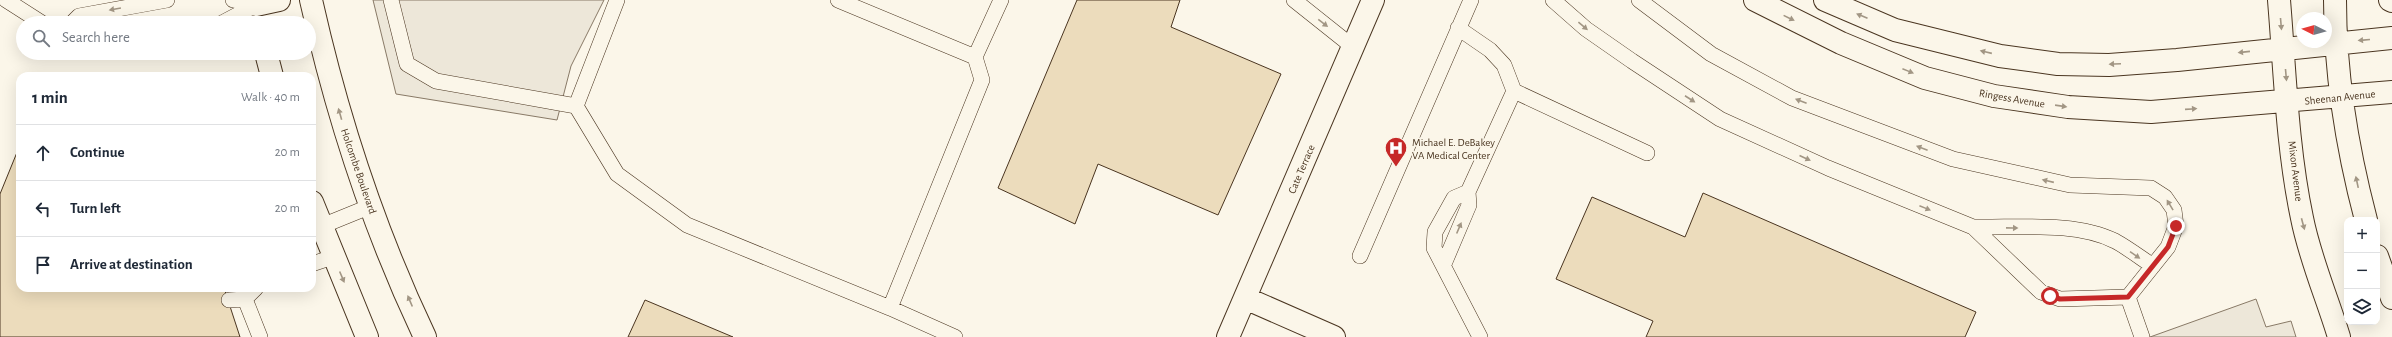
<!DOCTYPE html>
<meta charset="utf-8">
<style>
:root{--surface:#fff;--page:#f6f6f7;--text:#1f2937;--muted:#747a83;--line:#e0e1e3}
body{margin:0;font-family:"Alegreya Sans",sans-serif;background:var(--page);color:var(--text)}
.controls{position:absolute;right:12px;bottom:12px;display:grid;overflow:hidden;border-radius:8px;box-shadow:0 4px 16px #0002}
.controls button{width:36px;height:36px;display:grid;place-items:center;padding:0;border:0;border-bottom:1px solid var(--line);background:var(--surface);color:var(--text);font:20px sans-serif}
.compass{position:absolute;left:2296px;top:12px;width:36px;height:36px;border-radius:50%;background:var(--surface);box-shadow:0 4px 16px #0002;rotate:275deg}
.stop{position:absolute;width:12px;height:12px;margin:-9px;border:3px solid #c62828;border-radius:50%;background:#fff}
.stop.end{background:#c62828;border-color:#fff;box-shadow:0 1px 4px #0008}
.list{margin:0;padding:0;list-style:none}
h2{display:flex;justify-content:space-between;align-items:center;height:52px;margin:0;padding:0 16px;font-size:17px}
h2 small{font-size:13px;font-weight:400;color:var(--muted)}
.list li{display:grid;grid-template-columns:26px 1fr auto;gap:12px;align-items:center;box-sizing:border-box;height:56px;padding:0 16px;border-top:1px solid var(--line)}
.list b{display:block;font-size:15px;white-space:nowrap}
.list em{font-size:13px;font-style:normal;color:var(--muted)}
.icon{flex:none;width:22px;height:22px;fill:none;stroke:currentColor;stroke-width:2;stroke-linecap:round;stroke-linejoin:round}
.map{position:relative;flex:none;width:2392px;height:337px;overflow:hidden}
.search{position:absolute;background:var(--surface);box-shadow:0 4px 16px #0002;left:16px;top:16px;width:300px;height:44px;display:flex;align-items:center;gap:10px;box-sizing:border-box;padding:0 14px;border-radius:22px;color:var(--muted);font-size:15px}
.panel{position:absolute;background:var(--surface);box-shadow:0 4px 16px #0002;left:16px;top:72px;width:300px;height:220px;border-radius:12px}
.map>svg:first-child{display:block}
</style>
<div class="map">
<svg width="2392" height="337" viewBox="0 0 2392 337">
<rect width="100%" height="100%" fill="#fbf6e9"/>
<path fill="#ede7d9" stroke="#887966" d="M373 0H604L571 66 557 120 396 94Z
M2256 299 2266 327 2291 321 2296 337H2150Z"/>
<path fill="#ecdcbc" stroke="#4a3520" d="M1077 0H1180L1171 27 1281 74 1218 215 1098 164 1075 224 998 188Z
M20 145V288H224L240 337H0V194Z
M1703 193 1976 312 1965 337H1646L1653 321 1556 279 1592 197 1685 237Z
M645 300 733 337H628Z"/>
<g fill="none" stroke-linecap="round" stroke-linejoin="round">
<g stroke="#4a3520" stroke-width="16">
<path id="lane" d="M6 0 42 23
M233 0 256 5
M391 0 407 64 436 81 576 106 617 0
M838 0 975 57
M1294 0 1353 47
M1553 0 1586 29 1632 61 1720 119 1828 168 1973 227 2041 292 2060 299 2128 297 2168 247 2176 226 2174 210 2165 197 2151 188 2070 185 1953 159 1792 98 1711 54 1639 0
M72 23 79 16 167 0
M222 23 256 5
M1458 28 1490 50 1504 65 1514 91 1468 192
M1514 91 1647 153
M576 106 617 174 687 225 890 308 955 337
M1973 227C2016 228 2075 221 2115 241 2128 248 2141 258 2153 266
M312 230 371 206
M1360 256 1471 0
M312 264 333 257
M1444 264 1469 205 1468 192 1454 198 1435 232 1434 248 1480 337
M2128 297 2142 337
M245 299 260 337
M229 300 245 299 256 288
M890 308 982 80 975 57 1001 0"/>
</g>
<g stroke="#4a3520" stroke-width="24">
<path id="street" d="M1755 0 1841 43 1925 78 1994 96 2068 107 2151 112 2392 92
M1825 0 1895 30 2000 56 2058 64 2109 65 2177 60 2392 38
M2279 0C2285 72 2287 147 2302 218 2310 259 2327 297 2339 337
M2335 0C2335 74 2347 148 2366 220
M2390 0 2392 1
M2377 256 2392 298
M1245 298 1334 337
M1228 337 1373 0"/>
</g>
<g stroke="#4a3520" stroke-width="24">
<path id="primary" d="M311 0C337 116 374 230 425 337
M256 5 279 0
M266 53 272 76
M312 202 367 337"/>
</g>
<use href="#lane" stroke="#fbf6e9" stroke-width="15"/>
<use href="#street" stroke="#fbf6e9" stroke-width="22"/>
<use href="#primary" stroke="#fbf6e9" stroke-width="22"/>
</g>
<defs><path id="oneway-solid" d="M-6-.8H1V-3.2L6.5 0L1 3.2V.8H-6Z"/></defs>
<g fill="#a29684">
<use href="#oneway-solid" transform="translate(115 9) rotate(170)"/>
<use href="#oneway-solid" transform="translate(1862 16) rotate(-157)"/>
<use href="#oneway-solid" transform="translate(1789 18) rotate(26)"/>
<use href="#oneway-solid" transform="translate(1323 23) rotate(38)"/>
<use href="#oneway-solid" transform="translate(2281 24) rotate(85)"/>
<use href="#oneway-solid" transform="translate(1583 26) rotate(40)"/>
<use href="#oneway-solid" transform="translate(2364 40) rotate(175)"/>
<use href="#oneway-solid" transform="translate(1986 52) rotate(-167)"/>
<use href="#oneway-solid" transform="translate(2244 52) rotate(174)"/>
<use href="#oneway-solid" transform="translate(2115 64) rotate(177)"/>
<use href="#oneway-solid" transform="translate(1908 71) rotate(22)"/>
<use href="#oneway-solid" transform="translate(2286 75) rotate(85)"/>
<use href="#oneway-solid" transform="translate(1690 99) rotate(33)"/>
<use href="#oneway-solid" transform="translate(1801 101) rotate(-159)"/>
<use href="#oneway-solid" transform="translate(2061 106) rotate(8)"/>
<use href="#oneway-solid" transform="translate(2191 109) rotate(-4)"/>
<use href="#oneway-solid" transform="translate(340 114) rotate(-106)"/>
<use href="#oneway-solid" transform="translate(1922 148) rotate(-159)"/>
<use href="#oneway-solid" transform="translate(1805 158) rotate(24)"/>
<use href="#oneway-solid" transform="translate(2048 181) rotate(-167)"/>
<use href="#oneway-solid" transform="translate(2357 182) rotate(-102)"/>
<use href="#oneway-solid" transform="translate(2170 205) rotate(-121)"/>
<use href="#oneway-solid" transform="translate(1925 208) rotate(22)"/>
<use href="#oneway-solid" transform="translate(2303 224) rotate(75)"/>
<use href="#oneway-solid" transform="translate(1459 228) rotate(-67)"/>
<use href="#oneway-solid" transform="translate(2012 228) rotate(1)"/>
<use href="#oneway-solid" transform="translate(2135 255) rotate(34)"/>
<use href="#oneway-solid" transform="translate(342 277) rotate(67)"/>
<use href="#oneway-solid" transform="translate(410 301) rotate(-113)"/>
</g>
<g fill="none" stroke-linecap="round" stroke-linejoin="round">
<path stroke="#c62828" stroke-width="5" d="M2050 296 2060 299 2128 297 2168 247 2176 226"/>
</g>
<defs>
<g id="hospital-pin" transform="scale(1.15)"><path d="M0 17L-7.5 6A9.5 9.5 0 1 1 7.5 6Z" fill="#c62828" stroke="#fbf6e9"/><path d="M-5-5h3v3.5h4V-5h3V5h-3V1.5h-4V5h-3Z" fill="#fff"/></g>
</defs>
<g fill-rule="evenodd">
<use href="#hospital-pin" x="1396" y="148"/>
</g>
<g text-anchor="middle" stroke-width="3" stroke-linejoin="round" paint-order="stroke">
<g font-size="11" fill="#4a3520" stroke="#fbf6e9">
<text transform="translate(2340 97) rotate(-6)" y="4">Sheenan Avenue</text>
<text transform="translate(2012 98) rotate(10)" y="4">Ringess Avenue</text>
<text transform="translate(1301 169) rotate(-67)" y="4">Cate Terrace</text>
<text transform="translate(359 171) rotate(71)" y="4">Holcombe Boulevard</text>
<text transform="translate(2296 171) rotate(83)" y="4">Mixon Avenue</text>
</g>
<g font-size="11" fill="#4a3520" stroke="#fbf6e9" text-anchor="start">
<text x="1412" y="146">Michael E. DeBakey<tspan x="1412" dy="13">VA Medical Center</tspan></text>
</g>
</g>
</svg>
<div class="controls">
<button>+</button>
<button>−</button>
<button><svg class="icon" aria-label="layers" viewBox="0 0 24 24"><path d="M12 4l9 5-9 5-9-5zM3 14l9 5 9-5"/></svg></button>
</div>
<svg class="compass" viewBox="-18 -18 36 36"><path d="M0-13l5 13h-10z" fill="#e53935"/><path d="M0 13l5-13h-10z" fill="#747a83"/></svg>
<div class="stop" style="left:2050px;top:296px"></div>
<div class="stop end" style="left:2176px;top:226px"></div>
<div class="search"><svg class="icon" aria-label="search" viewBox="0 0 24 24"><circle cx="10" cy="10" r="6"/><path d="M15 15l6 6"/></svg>Search here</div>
<section class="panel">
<h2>1 min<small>Walk · 40 m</small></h2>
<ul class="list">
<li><svg class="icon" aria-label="ahead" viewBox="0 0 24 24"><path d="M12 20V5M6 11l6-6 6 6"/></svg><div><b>Continue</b></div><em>20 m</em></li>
<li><svg class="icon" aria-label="left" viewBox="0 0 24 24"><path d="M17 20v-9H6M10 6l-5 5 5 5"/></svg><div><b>Turn left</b></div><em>20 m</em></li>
<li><svg class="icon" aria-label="arrive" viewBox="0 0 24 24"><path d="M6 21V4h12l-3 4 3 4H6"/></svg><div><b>Arrive at destination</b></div></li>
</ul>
</section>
</div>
